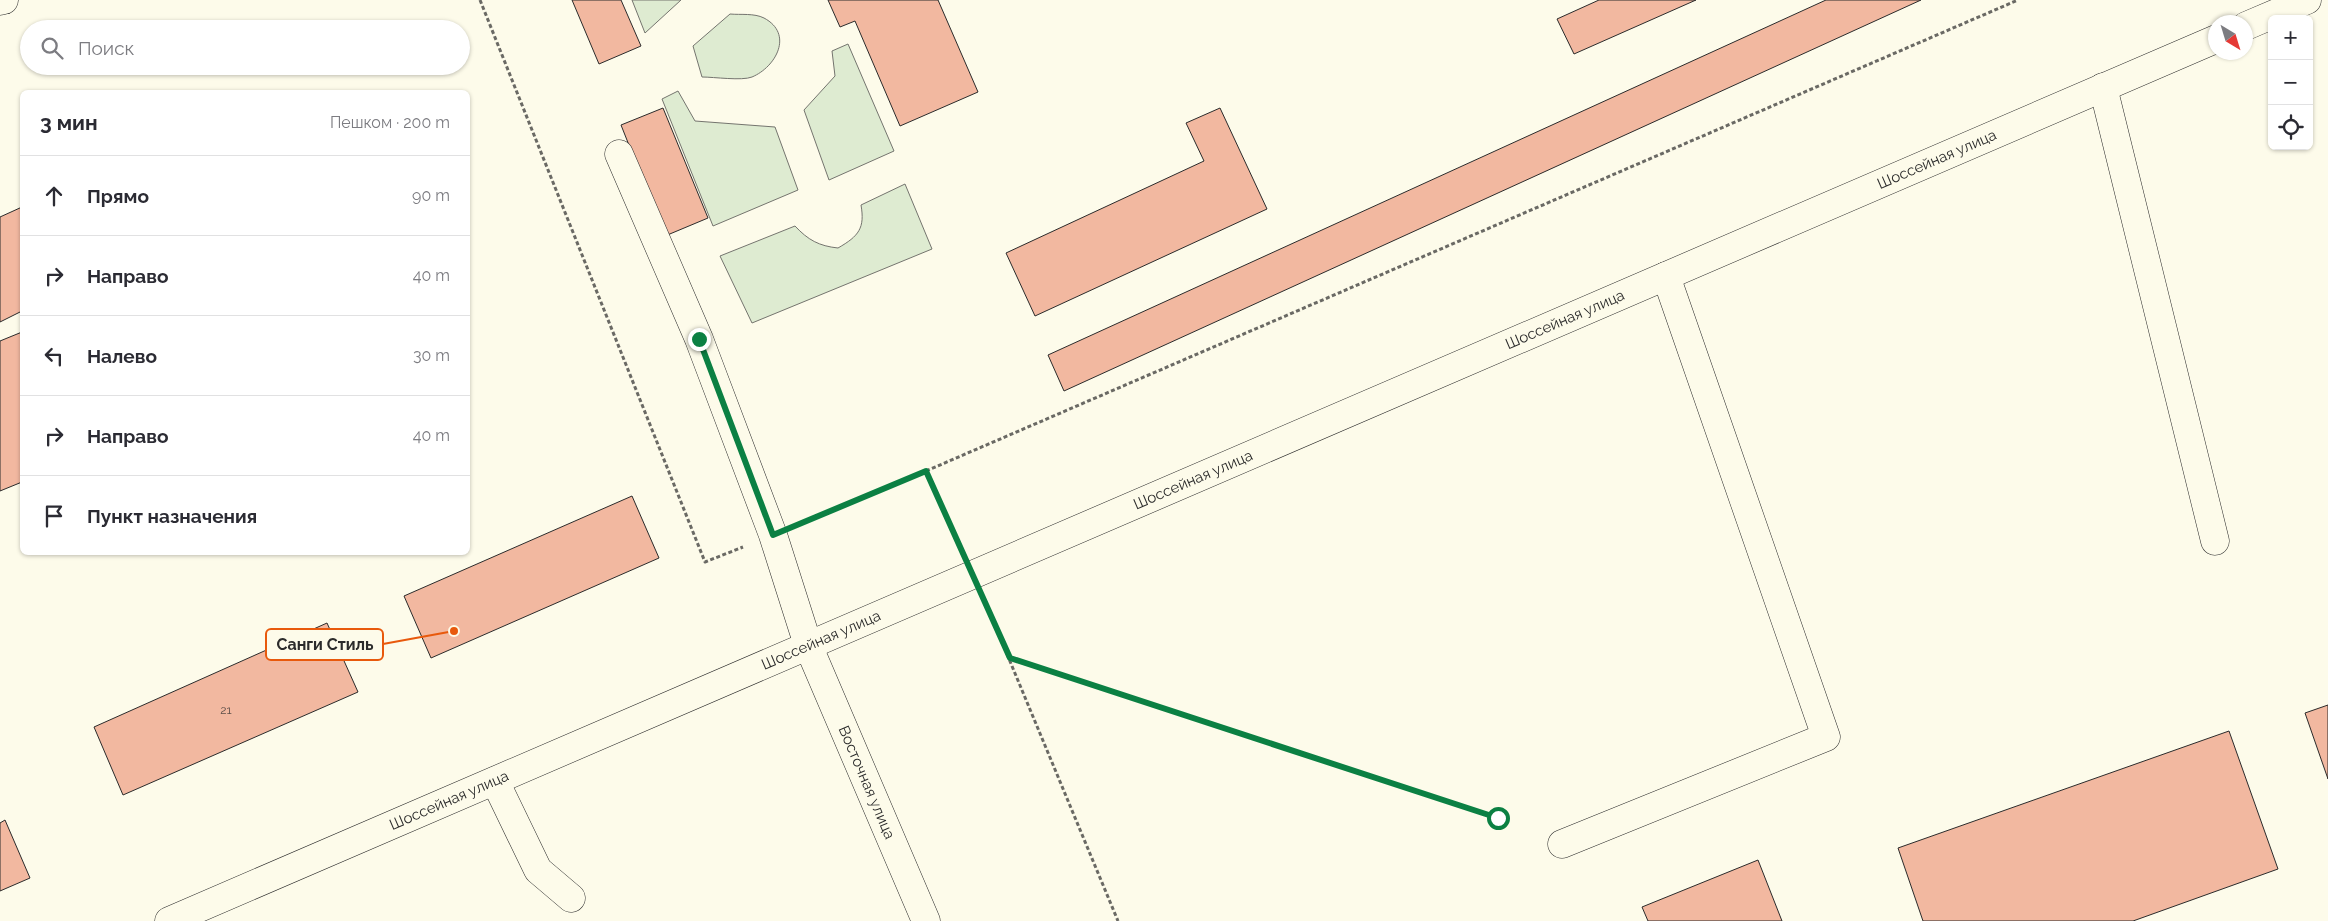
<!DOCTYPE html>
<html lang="ru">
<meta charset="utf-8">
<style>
:root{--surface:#fff;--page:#f2f2f3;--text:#2b2b33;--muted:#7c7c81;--line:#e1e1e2}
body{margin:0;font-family:Raleway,sans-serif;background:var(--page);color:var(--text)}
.controls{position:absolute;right:15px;top:15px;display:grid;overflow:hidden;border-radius:8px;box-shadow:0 1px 4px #0004}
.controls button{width:45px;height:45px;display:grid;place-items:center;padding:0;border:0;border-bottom:1px solid var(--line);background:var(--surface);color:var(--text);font:25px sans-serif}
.compass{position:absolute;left:2208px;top:15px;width:45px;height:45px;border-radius:50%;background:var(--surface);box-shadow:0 1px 4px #0004;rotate:142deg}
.stop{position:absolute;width:15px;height:15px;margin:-11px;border:4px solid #0b8043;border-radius:50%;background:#fff}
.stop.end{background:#0b8043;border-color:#fff;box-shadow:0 1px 5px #0008}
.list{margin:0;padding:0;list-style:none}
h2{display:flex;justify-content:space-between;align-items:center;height:65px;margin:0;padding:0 20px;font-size:21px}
h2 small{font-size:16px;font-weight:400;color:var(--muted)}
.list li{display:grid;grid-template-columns:32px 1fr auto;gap:15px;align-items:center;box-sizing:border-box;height:80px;padding:0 20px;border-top:1px solid var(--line)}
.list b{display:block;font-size:19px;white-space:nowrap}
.list em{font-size:16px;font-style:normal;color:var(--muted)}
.icon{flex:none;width:28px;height:28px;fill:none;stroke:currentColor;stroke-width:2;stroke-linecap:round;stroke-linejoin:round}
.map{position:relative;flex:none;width:2328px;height:921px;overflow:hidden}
.search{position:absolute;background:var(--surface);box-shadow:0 1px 4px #0004;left:20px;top:20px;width:450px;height:55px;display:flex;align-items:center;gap:12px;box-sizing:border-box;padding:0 18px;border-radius:28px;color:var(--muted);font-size:19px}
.panel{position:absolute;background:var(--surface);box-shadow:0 1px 4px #0004;left:20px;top:90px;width:450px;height:465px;border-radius:8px}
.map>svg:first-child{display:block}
</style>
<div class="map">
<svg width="2328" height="921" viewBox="0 0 2328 921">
<rect width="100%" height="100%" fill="#fdfbea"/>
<path fill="#deebd1" stroke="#74746e" d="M632 0H681L645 33Z
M730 14C741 15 754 13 764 18 794 34 776 67 752 77 742 81 714 77 702 77L693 46Z
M848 44 894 151 829 180 804 110 835 76 832 51Z
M678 91 695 121 775 127 798 190 713 226 662 99Z
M905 184 932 249 752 323 720 256 795 226C808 240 819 246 838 248 859 236 865 228 861 205Z"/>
<path fill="#f2b8a0" stroke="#2b2b2b" d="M572 0H621L641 46 599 64Z
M828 0H938L978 92 900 126 855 21 840 27Z
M1599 0H1696L1574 54 1557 19Z
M1826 0H1921L1064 391 1048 355Z
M663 108 708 218 665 236 621 125Z
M1220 108 1267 209 1035 316 1006 253 1204 161 1186 123Z
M22 207V311L0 322V217Z
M22 332V482L0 491V341Z
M632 496 659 558 431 658 404 596Z
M327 623 358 692 123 795 94 727Z
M2328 705V779L2305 713Z
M2229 731 2278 869 2133 921H1923L1898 848Z
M5 820 30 878 0 891V823Z
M1758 860 1782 921H1648L1642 907Z"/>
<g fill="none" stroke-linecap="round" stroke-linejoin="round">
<g stroke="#2b2b2b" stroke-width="29">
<g id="minor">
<path d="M0 1 4 0"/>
<path d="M2103 87 2215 541"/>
<path id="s1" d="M619 154 699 339 773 535 808 645 926 921"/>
<path d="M495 781 538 870 571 898"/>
<path d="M1562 844 1826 737 1666 276"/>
</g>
</g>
<g stroke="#2b2b2b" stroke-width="29">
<g id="highway">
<path d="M2246 26 2307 0"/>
<path id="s2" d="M169 921 2216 39"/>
</g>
</g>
<path stroke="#6a6964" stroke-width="3" stroke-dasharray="4 2.5" stroke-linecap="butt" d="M480 0 705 562 743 547
M926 471 2018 0
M804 522 926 471 960 545
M987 606 1118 921
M1011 659 1498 818"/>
<use href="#minor" stroke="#fdfbea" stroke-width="28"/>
<use href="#highway" stroke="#fdfbea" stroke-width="28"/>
</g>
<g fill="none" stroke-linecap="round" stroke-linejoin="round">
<path stroke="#0b8043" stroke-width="6" d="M699 339 773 535 926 471 1010 658 1498 818"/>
</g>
<g text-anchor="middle" stroke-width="4" stroke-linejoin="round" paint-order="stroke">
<g font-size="12" fill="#5d4e48">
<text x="226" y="714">21</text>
</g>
<g font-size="15" fill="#2b2b2b" stroke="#fdfbea">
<text dy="5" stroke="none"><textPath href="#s2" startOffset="1925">Шоссейная улица</textPath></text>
<text dy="5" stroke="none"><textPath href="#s2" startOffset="1520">Шоссейная улица</textPath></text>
<text dy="5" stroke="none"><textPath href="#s2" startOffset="1115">Шоссейная улица</textPath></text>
<text dy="5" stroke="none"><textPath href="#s2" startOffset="710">Шоссейная улица</textPath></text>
<text dy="5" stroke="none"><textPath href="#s1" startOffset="676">Восточная улица</textPath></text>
<text dy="5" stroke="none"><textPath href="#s2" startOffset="305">Шоссейная улица</textPath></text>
</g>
</g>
<path fill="none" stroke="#e8590c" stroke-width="2" d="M454 631L383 644"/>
<circle fill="#e8590c" stroke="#fdfbea" stroke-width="2" cx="454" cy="631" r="5"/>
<rect fill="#fdfbea" stroke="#e8590c" stroke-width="2" x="266" y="629" width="117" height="31" rx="5"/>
<g font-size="16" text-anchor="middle" font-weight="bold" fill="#2b2b2b">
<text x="325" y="650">Санги Стиль</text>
</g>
</svg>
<div class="controls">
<button>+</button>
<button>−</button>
<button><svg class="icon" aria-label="locate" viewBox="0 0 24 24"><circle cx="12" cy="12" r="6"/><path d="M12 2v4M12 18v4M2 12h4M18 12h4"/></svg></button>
</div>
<svg class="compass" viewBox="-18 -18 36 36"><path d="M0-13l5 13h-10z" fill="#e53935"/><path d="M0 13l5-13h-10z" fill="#7c7c81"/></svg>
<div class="stop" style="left:1498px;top:818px"></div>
<div class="stop end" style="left:699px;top:339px"></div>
<div class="search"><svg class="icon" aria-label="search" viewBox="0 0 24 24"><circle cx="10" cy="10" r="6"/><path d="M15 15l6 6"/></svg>Поиск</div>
<section class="panel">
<h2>3 мин<small>Пешком · 200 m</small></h2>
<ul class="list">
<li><svg class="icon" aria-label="ahead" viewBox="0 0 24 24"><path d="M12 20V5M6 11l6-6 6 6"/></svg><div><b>Прямо</b></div><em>90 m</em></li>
<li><svg class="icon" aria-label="right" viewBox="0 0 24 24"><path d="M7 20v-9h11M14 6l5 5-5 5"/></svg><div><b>Направо</b></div><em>40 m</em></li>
<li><svg class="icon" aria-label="left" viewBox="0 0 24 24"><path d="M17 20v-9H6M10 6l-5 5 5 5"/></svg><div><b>Налево</b></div><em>30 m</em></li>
<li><svg class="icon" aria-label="right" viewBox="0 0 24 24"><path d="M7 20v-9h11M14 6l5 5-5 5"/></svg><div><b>Направо</b></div><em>40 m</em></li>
<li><svg class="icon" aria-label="arrive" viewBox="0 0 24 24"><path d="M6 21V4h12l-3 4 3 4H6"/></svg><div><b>Пункт назначения</b></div></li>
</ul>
</section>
</div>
